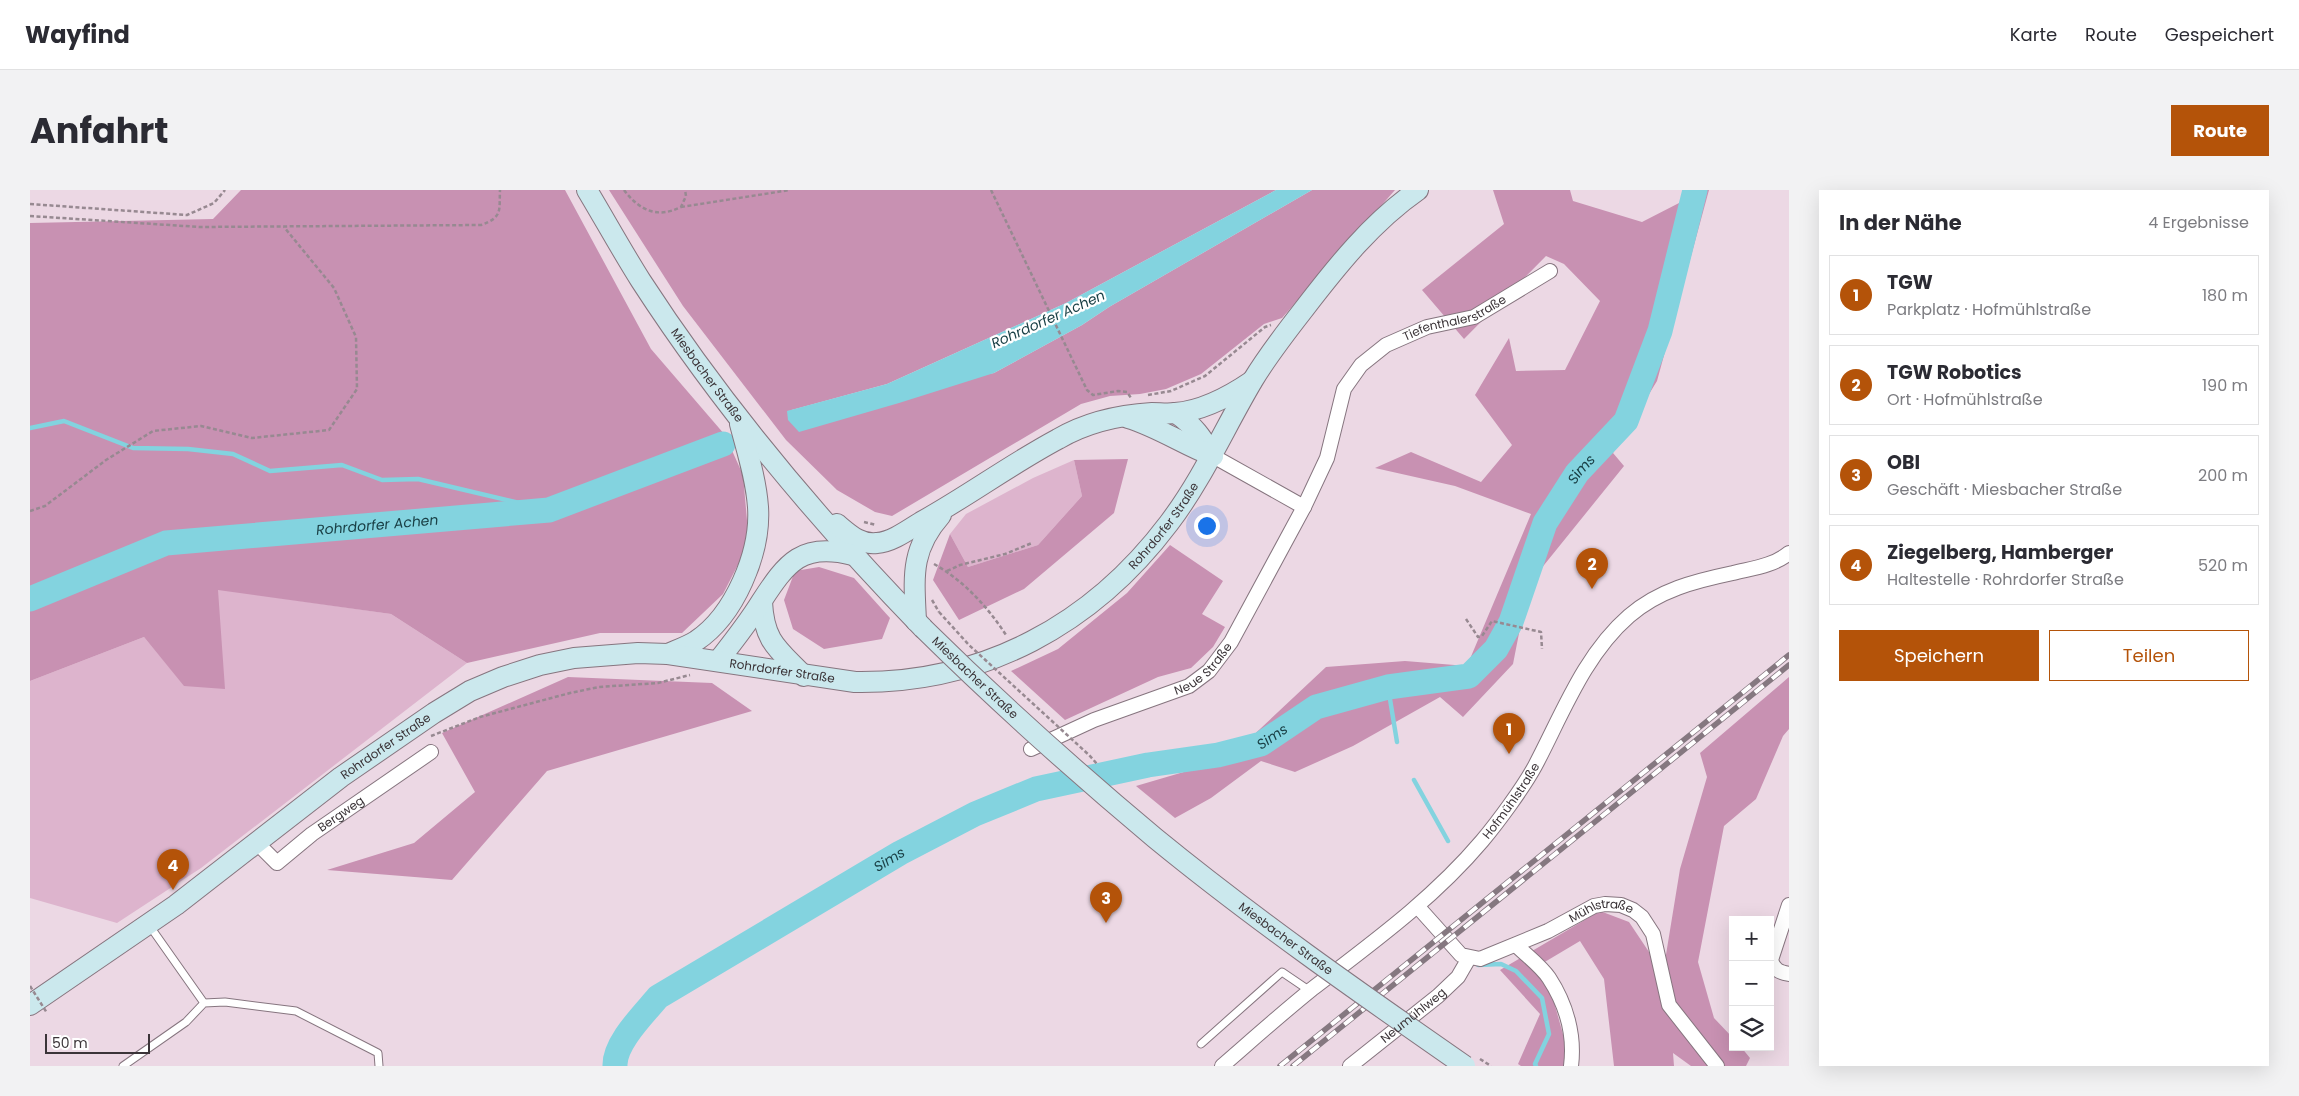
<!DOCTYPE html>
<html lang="de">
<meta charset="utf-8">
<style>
:root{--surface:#fff;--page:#f2f2f3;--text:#2b2b33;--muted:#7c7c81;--line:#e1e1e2;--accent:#b45309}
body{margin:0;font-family:Poppins,sans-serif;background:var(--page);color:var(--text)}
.controls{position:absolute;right:15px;bottom:15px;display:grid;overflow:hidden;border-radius:0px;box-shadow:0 5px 20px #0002}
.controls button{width:45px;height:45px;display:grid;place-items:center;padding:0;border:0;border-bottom:1px solid var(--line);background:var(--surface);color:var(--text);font:25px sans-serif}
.scale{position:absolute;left:15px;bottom:12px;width:105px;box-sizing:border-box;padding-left:5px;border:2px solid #3b3438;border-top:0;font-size:14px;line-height:18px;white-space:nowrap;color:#3b3438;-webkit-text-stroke:4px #fff;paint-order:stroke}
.you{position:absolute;left:1176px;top:335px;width:18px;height:18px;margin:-12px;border:4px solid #fff;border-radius:50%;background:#1a73e8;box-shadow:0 0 0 8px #1a73e833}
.badge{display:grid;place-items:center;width:32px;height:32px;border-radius:50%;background:var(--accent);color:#fff;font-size:16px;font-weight:700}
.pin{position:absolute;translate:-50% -41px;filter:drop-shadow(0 1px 2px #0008)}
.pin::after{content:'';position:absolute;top:26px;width:18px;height:15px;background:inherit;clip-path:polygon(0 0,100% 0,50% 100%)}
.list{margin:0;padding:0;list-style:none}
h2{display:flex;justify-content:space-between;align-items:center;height:65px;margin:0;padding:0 20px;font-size:21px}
h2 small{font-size:16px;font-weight:400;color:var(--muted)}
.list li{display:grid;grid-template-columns:32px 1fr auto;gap:15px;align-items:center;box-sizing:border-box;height:80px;margin:0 10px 10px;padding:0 10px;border:1px solid var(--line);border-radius:0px}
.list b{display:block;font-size:19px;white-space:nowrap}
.list p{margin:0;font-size:16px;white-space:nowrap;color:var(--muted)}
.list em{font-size:16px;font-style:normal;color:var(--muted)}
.actions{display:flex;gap:10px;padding:15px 20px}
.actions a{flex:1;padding:11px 0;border:1px solid var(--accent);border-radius:0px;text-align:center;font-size:18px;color:var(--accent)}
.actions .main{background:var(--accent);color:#fff}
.icon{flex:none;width:28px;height:28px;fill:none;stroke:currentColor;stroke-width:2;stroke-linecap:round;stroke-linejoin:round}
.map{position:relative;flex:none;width:1759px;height:876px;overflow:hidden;border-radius:0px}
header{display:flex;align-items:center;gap:30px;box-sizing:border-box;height:70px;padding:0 25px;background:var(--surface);border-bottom:1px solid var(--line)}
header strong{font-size:24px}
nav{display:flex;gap:28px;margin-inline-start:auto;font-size:18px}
.intro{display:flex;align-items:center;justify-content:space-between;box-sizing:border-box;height:120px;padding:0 30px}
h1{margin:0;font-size:35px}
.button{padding:12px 22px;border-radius:0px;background:var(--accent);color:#fff;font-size:18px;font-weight:700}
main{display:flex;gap:30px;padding:0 30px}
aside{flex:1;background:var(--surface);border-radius:0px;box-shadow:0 5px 20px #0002}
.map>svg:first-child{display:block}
</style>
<header>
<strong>Wayfind</strong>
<nav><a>Karte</a><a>Route</a><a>Gespeichert</a></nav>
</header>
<div class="intro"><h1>Anfahrt</h1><a class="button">Route</a></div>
<main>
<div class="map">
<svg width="1759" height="876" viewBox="0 0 1759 876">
<rect width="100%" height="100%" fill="#ecd8e4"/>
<path fill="#ddb4cd" d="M1044 270 1052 306 1008 355 938 377 920 344 936 324 1003 288Z
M188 399 361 424 437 473 171 678 87 733 0 708V491L114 447 154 495Z"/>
<path fill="#c891b2" d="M211 0H535L621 159 695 245 713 285 719 353 693 404 652 443H570L437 473 361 424 188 400 195 499 154 496 114 447 0 491V33L183 29Z
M579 0H1246L1036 113 857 194 758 221 964 183 1052 135 1079 117 1282 0H1365L1252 128 1234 134 1171 184 1136 199 1110 204 1080 206 1051 214 862 326 845 322 807 300 756 250 653 116Z
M1463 0H1540L1543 11 1612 32 1651 12 1654 0H1679L1627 191 1583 263 1594 276 1506 385 1492 428 1483 474 1433 527 1410 507 1323 556 1265 582 1231 571 1181 608 1145 628 1106 596 1198 569 1296 477 1375 471 1437 476 1501 324 1425 296 1345 278 1381 262 1451 292 1482 255 1445 205 1479 148 1486 181 1535 180 1570 111 1534 74 1516 66 1434 149 1392 100 1474 34Z
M1098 269 1084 323 994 399 929 430 903 390 920 344 938 377 1008 355 1052 306 1044 270Z
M1140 355 1193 391 1172 424 1195 437 1183 457 1161 478 1128 487 1035 530 981 481 1028 459 1097 403Z
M789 377 824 388 860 428 852 449 794 459 763 439 754 410 765 381Z
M538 487 682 493 722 521 517 581 422 690 297 680 384 653 445 602 412 543Z
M1759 487V539L1753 546 1726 609 1694 636 1668 772 1684 828 1703 848V857H1711L1720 868 1716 876H1661L1643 863 1644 876H1584L1574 789 1550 751 1513 773 1538 862 1536 876H1491L1488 874 1510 824 1470 780 1570 721 1599 732 1633 783 1650 679 1677 587 1670 563Z"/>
<path fill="#83d3df" d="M1246 0H1282L1079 117 1052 135 964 183 869 213 769 242 758 230 757 221 857 194 1036 113Z"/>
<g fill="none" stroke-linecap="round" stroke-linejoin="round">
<path stroke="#83d3df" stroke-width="4.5" d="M0 238 34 231 103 258 158 259 203 264 240 281 312 275 352 290 388 289 519 320
M1358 497 1367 552
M1384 590 1418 651
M1448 775 1471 774 1486 781 1512 808 1519 844 1505 874 1506 876"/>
<g stroke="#83d3df" stroke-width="25">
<path id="s1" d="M0 409 136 353 519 320 693 254"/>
<path id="s2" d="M585 876C584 853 614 824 628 807L870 663 945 624 1006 599 1118 575 1188 565 1231 554 1286 517 1358 497 1439 486 1466 459 1481 432 1515 333 1547 283 1596 231 1630 141 1665 0"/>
</g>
<g stroke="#86757f" stroke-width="9">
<path id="lane" d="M119 735 174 813 195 812 266 821 348 863 349 876
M1171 854 1252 782 1280 801
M93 876 156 832 174 813"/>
</g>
<g stroke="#86757f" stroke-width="16">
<g id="street">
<path d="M1183 266 1274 317"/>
<path id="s3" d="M1001 559 1064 530 1159 496 1179 481 1201 452 1274 317 1297 268 1314 199 1331 175 1356 155 1397 137 1444 127 1520 81"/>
<path id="s4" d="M227 653 247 673 282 644 401 562"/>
<path d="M1759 715 1741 770C1744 780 1749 782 1759 784"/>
<path id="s5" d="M1388 717 1431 765 1450 769 1518 741 1564 716 1575 714 1591 715 1603 720 1612 727 1623 744 1639 815 1687 876"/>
<path d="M1486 755C1496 765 1511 776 1519 788 1536 814 1545 845 1541 876"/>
<path id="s6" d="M1192 876C1222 850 1251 824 1282 799 1342 753 1403 709 1452 651 1468 632 1493 598 1505 576 1532 525 1554 465 1599 426 1629 400 1665 391 1703 383 1723 378 1743 376 1759 363"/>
<path id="s7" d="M1320 876 1408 806 1428 787 1439 768"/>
</g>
</g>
<g stroke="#86757f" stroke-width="22">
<g id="secondary">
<path id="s8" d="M557 0C575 30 592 61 611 91 692 216 789 331 893 438"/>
<path d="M1146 223C1165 237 1171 246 1183 266"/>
<path d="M1098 228C1128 237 1154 255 1183 266"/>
<path d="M807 334C819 344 830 355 847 353 862 352 878 340 891 332 938 306 981 274 1028 249 1057 232 1089 225 1122 223 1130 223 1138 224 1145 223 1172 221 1200 206 1222 191"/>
<path d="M732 412C734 452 748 459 774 486"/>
<path d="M886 431C884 387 880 360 911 325"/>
<path d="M638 464C647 460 658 456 666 451 705 425 731 362 728 317 726 289 717 261 710 234"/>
<path d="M688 471C703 452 718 433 731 412 757 372 772 352 823 365"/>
<path id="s9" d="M0 815 146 715 311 587 404 523 440 501 473 487 510 475 544 468 608 463 638 464 825 492C954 494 1063 434 1139 333 1173 288 1195 237 1223 190 1238 165 1256 142 1274 119 1307 76 1342 32 1388 0"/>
</g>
</g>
<path stroke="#978991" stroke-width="2.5" stroke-dasharray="4 2.5" stroke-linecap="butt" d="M594 0C609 20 627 29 651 17L656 6 655 0
M961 0 1057 200 1063 205 1088 201 1097 202 1101 208
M0 14 157 25 184 13 195 0
M651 17 760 0
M0 26 170 37 451 35C473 27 469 21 470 0
M1118 205 1141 201 1175 186 1235 137 1241 135
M0 321 15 316 76 270 123 241 171 236 222 248 299 240 327 199 326 147 304 98 254 37
M834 332 846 335
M904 374C934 391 957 416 976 445
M917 381 930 375 975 364 1002 353
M902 410 909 422
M1436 429 1448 447 1452 446 1462 431 1511 442 1512 459
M401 546 450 527 540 503 569 497 628 493 660 485"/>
<use href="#lane" stroke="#fff" stroke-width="7"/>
<use href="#street" stroke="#fff" stroke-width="14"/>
<use href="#secondary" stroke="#cbe8ed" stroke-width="20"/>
<g stroke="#857880" stroke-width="5.5">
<path id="rail" d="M1250 876 1759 465
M1263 876 1759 475"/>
</g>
<use href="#rail" stroke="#fff" stroke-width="4" stroke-dasharray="11" stroke-linecap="butt"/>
<g stroke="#86757f" stroke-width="22" stroke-linecap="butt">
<g id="secondary-bridge">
<path id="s10" d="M893 438C967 511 1045 581 1125 648 1224 729 1330 803 1435 876"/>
</g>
</g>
<path stroke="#978991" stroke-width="2.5" stroke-dasharray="4 2.5" stroke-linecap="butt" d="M909 422 939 455 1059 565 1068 575
M0 796 17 823
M1450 869 1461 876"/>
<use href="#secondary-bridge" stroke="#cbe8ed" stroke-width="20"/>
</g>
<g text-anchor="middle" stroke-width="4.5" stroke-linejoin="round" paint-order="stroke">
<g font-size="12" fill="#3b3438" stroke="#fff">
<text dy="4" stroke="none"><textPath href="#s3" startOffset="646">Tiefenthalerstraße</textPath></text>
<text dy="4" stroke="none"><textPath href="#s8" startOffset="221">Miesbacher Straße</textPath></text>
<text dy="4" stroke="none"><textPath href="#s9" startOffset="1294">Rohrdorfer Straße</textPath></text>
<text dy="4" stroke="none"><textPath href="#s3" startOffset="192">Neue Straße</textPath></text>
<text dy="4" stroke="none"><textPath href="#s9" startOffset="860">Rohrdorfer Straße</textPath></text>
<text dy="4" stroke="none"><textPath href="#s10" startOffset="72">Miesbacher Straße</textPath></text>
<text dy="4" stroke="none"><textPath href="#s9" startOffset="440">Rohrdorfer Straße</textPath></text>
<text dy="4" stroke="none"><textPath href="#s6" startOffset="394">Hofmühlstraße</textPath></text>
<text dy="4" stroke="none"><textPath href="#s4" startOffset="109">Bergweg</textPath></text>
<text dy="4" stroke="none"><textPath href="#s5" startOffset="216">Mühlstraße</textPath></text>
<text dy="4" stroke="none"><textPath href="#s10" startOffset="478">Miesbacher Straße</textPath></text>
<text dy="4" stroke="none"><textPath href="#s7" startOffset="81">Neumühlweg</textPath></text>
</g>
<g font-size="14" font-style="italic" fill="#1a4046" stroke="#fff">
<text transform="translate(1018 129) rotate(-24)" y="5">Rohrdorfer Achen</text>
<text dy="5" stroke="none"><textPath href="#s2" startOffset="1206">Sims</textPath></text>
<text dy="5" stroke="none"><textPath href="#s1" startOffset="359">Rohrdorfer Achen</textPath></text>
<text dy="5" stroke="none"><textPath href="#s2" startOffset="758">Sims</textPath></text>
<text dy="5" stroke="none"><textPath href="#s2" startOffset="352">Sims</textPath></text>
</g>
</g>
</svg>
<div class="controls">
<button>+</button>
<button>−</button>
<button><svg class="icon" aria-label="layers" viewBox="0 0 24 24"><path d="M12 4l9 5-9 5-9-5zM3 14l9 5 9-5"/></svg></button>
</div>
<div class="scale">50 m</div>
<div class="you"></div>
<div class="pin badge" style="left:1479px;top:564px">1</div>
<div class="pin badge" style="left:1562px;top:399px">2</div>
<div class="pin badge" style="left:1076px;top:733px">3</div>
<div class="pin badge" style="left:143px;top:700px">4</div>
</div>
<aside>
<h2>In der Nähe<small>4 Ergebnisse</small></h2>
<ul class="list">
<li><span class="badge">1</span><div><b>TGW</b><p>Parkplatz · Hofmühlstraße</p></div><em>180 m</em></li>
<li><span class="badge">2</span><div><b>TGW Robotics</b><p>Ort · Hofmühlstraße</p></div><em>190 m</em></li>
<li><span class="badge">3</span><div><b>OBI</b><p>Geschäft · Miesbacher Straße</p></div><em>200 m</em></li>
<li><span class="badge">4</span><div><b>Ziegelberg, Hamberger</b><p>Haltestelle · Rohrdorfer Straße</p></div><em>520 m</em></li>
</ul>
<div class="actions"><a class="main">Speichern</a><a>Teilen</a></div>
</aside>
</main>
